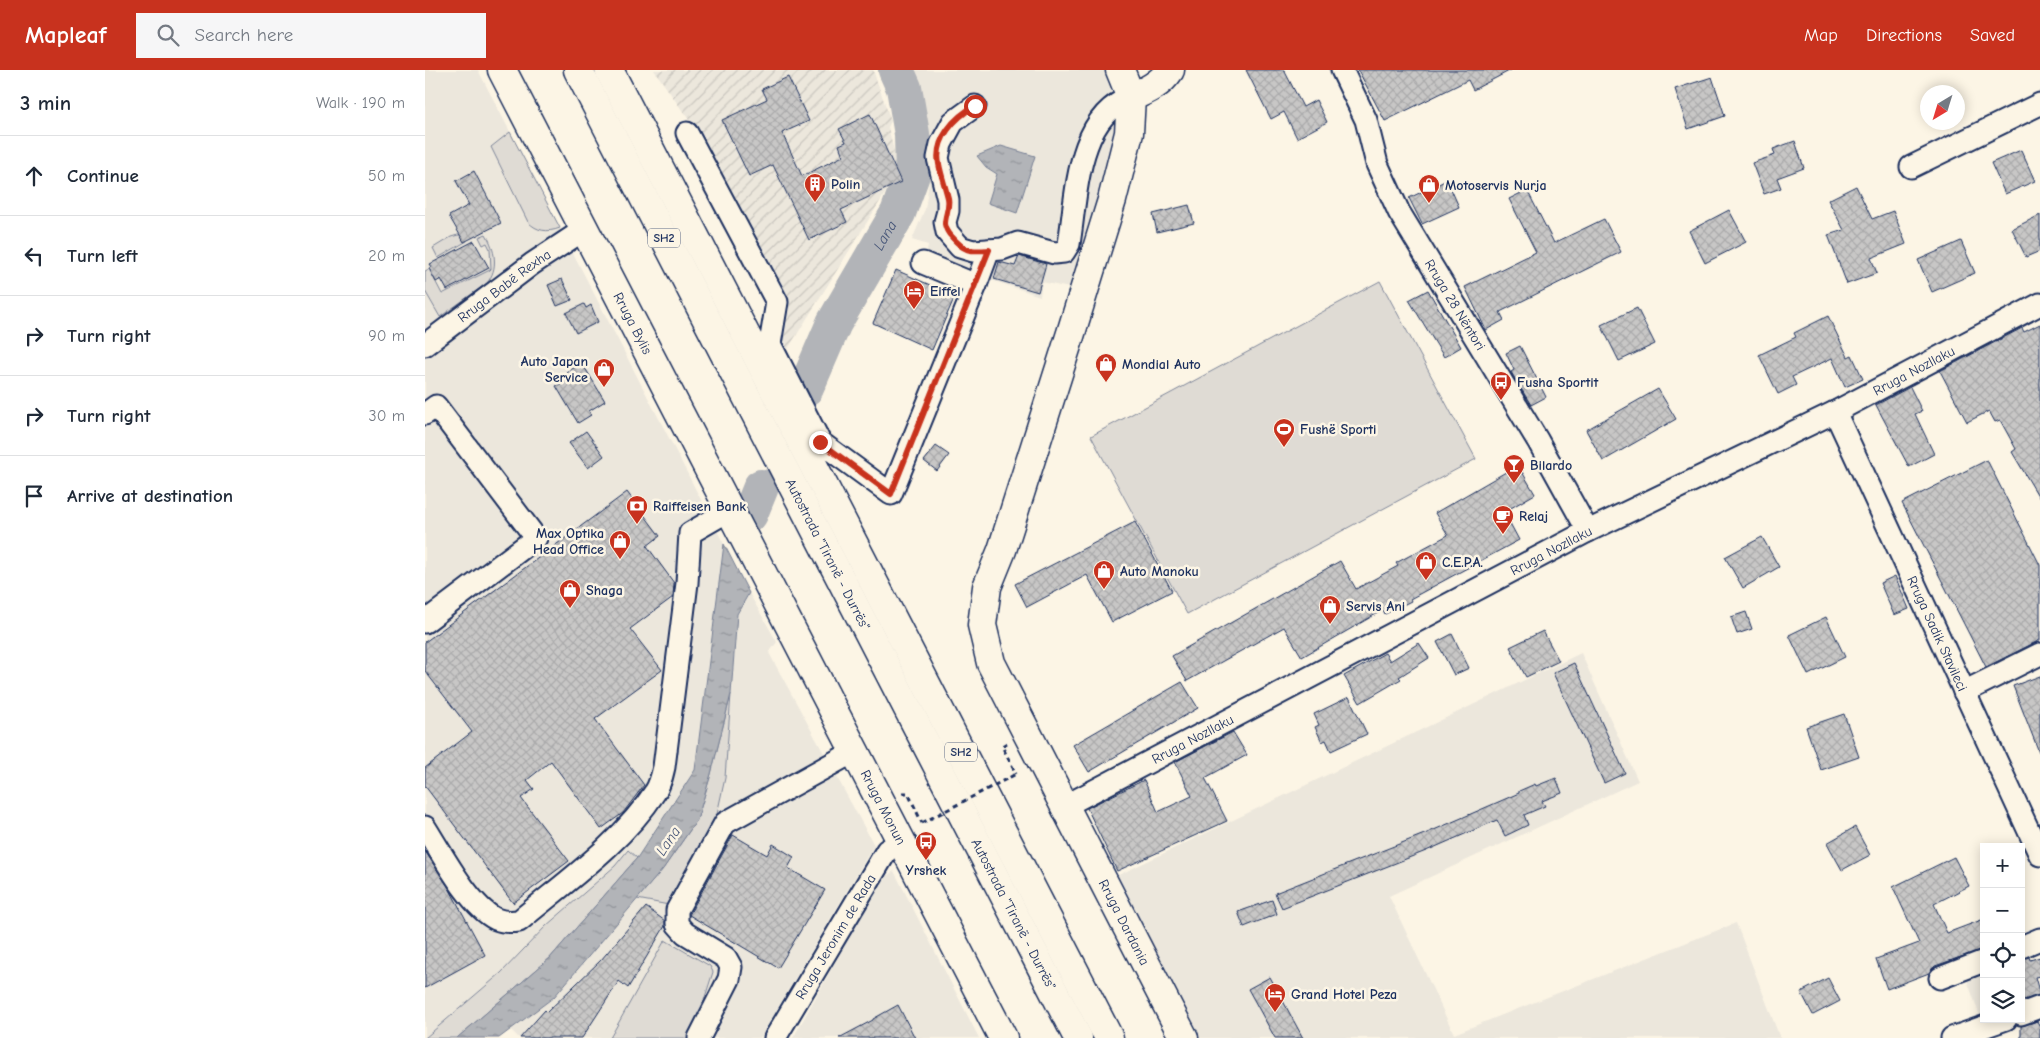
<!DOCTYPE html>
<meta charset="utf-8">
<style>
:root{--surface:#fff;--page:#f6f6f7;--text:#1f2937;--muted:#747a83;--line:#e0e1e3;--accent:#c8321e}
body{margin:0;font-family:"Comic Neue",sans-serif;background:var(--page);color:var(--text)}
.controls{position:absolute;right:15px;bottom:15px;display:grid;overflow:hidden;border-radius:0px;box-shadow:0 2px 12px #0003}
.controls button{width:45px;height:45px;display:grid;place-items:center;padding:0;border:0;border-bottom:1px solid var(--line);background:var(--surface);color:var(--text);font:25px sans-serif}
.compass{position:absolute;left:1495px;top:15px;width:45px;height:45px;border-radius:50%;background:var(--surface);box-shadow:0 2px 12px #0003;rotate:218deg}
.stop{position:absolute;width:15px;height:15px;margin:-11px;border:4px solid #c8321e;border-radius:50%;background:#fff}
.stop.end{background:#c8321e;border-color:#fff;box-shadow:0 1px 5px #0008}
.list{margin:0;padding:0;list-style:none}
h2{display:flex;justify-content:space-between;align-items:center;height:65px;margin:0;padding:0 20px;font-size:21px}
h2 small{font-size:16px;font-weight:400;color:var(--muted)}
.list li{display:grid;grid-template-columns:32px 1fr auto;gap:15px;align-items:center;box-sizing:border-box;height:80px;padding:0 20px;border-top:1px solid var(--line)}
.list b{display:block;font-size:19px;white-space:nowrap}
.list em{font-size:16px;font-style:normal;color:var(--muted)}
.icon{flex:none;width:28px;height:28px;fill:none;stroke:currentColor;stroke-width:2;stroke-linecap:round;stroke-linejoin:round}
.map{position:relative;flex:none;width:1615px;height:968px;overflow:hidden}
header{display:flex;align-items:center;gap:30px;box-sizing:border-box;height:70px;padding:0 25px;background:var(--accent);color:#fff}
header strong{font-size:24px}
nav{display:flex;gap:28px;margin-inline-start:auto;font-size:18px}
.search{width:350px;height:45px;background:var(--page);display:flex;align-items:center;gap:12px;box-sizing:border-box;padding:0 18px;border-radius:0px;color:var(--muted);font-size:19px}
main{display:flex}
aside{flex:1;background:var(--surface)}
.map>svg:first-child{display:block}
</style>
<header>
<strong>Mapleaf</strong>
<div class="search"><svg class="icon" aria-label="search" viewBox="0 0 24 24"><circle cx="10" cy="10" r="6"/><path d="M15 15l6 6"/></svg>Search here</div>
<nav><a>Map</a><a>Directions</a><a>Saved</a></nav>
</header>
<main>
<aside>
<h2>3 min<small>Walk · 190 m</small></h2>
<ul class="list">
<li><svg class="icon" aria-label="ahead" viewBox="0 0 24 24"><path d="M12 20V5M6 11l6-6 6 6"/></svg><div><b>Continue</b></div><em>50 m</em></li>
<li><svg class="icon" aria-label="left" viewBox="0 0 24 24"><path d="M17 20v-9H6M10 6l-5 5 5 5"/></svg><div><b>Turn left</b></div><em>20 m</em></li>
<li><svg class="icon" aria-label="right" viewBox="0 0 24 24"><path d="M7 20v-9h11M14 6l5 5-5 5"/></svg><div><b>Turn right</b></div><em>90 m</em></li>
<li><svg class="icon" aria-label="right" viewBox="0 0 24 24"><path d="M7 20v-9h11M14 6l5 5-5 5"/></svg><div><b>Turn right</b></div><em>30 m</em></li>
<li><svg class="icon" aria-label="arrive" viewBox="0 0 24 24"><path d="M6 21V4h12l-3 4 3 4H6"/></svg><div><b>Arrive at destination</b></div></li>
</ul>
</aside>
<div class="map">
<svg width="1615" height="968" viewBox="0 0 1615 968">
<defs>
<pattern id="industrial-furrows" width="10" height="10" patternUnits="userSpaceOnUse" patternTransform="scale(1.25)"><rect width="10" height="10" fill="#ece7dc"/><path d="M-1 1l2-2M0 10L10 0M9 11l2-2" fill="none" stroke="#cac6bf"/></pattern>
<pattern id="water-ripples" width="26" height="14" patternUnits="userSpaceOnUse" patternTransform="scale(1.25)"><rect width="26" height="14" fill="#b2b4b8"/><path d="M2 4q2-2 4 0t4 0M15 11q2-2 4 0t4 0" fill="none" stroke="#909399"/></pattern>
<pattern id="building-cross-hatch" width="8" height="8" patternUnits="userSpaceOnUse" patternTransform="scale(1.25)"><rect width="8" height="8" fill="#c8c7c6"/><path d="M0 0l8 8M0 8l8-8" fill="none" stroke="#ababac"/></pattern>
</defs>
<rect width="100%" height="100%" fill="#fcf5e5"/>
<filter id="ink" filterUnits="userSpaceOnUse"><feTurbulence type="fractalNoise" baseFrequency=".02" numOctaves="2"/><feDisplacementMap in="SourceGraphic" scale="10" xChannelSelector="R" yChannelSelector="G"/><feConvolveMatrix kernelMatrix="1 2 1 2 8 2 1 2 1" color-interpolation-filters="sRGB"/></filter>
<g filter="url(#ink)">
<path fill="#ece7dc" d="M0 0H53L299 474 270 700 212 788 202 780 190 796 121 856 76 903 0 968Z
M489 0H681L685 5 697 48 653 220 617 212 615 226 500 189 503 175 487 170 500 139 504 112Z
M324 523 352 572 344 583 449 775 335 968H94L85 959 129 927 212 829 244 835 300 708 312 544Z
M1156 583 1213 711 964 826 1029 964 1311 853 1355 968H759L679 812Z
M469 801 554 968H368L456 810Z
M1559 901V949L1557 952 1541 907Z"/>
<path fill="url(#industrial-furrows)" d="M229 0H448L466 51 463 57 474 101 361 282 352 272 364 239 308 137 266 53Z"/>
<path fill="#dfdbd4" stroke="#7d8599" d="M85 62 135 158C122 163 112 161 103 152L66 77Z
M61 164C70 180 74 198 62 213L15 247 0 221V201L4 199 17 224 65 200 66 199 65 179 62 173 58 175 54 167Z
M33 165H39L42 171 13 188 8 178 26 167Z
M955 211 1051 389 762 544 666 366Z
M306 624 300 708 289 758 244 835 212 829 238 799 272 750 286 704Z
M203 780 212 788 125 888 32 968H0L76 903 121 856 190 796Z
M240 870 285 896 288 902 267 968H185Z"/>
<path fill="url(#water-ripples)" stroke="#767f94" d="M576 76 610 86 592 143 563 133 572 104 561 97 552 86Z
M299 474 324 523 312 544 306 624 286 704 272 750 238 799 129 927 74 968H32L125 888 212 788 270 700Z"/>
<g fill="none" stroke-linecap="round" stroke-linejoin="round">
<g stroke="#b2b4b8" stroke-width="36">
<path id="s1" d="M381 318 409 253 473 143 488 102 487 64 479 18 471 0"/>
<path d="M325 444 336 417"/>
</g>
</g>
<path fill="url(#building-cross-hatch)" stroke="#1b2f5e" d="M821 0H859L878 37 891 30 902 52 872 68 859 42 846 49Z
M933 0H1086L1048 20 1043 10 960 51Z
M363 7 384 51 357 63 377 106 418 86 414 75 421 72 414 59 445 44 476 112 416 140 422 152 384 170 348 95 324 106 297 50 342 29 337 19Z
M1287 7 1300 46 1263 59 1250 19Z
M1370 71 1379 98 1352 108 1356 118 1339 124 1327 93 1350 85 1348 79Z
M1596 80 1610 111 1580 124 1566 93Z
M49 101 76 153 39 172 24 146 44 135 31 111Z
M1022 110 1034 137 997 154 984 128Z
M1431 116 1447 149 1468 141 1481 174 1446 188 1452 203 1422 214 1403 165 1419 160 1403 130Z
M1102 120 1129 173 1179 149 1196 182 1075 242 1079 250 1061 260 1040 217 1111 182 1084 129Z
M764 135 769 153 732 162 728 144Z
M1304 140 1321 172 1280 193 1264 161Z
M1615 145V181L1601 187 1587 159Z
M49 171 64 198 22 220 16 209 11 212 4 198 7 197 5 194Z
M1536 171 1550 203 1507 222 1493 190Z
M594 186 621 194 613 222 569 209 574 192 590 196Z
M471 200 530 226 507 280 448 253Z
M137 209 147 230 132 236 123 215Z
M1003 220 1036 277 1019 287 984 230Z
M159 234 161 238 166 235 173 252 151 263 141 243Z
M1212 238 1230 274 1194 291 1176 255Z
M1403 246 1423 287 1427 285 1438 309 1420 317 1407 288 1367 307 1371 315 1353 324 1334 285 1371 267 1369 263Z
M1615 254V429L1587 382 1591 379 1575 350 1570 352 1564 341 1542 352 1515 301 1597 258 1599 262Z
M1095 276 1121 327 1106 335 1086 302 1089 300 1081 283Z
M157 293 180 331 164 341 166 345 153 353 131 316 145 308 142 302Z
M1485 317 1497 341 1490 344 1509 384 1484 397 1451 335Z
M1233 319 1251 349 1178 391 1161 360Z
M161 361 179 386 163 398 144 373Z
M511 376 524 385 512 401 499 391Z
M1562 390 1615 495V570L1561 597 1477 433Z
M1093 395 1110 424 1079 442 1094 470 985 529 986 531 960 544 958 540 877 587 859 557 762 611 747 586 915 491 931 519 973 496 971 493 1023 465 1010 443Z
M202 422 235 466 222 476 249 513 248 527 205 559 237 600 170 649 219 715 198 743 176 759 126 691 102 710 109 719 96 728 144 791 88 833 0 716V698L47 662 0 601V572Z
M710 452 747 521 687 552 662 505 602 537 590 514Z
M1337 467 1354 497 1318 518 1300 487Z
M1470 506 1484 539 1469 545 1455 513Z
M1321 542 1327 559 1312 564 1306 547Z
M1401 547 1420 587 1383 605 1364 565Z
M1118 561 1134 591 1101 607 1085 577Z
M1027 564 1044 598 1029 605 1012 572Z
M994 573 1004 588 974 607 976 609 935 633 919 606 960 583 965 591Z
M1149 593 1200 703 1179 713 1128 603Z
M1615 606V682H1614L1588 616Z
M757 612 773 638 664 702 648 675Z
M924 627 942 664 906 681 901 670 897 672 890 657 894 655 889 644Z
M1419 644 1434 687 1396 700 1381 657Z
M808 662 822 685 780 708 802 751 692 801 662 738 719 710 733 742 767 726 750 692Z
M1131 708 1137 723 1117 731 1120 736 1099 745 1103 755 1080 766 1072 750 1001 781 857 838 850 823 1002 763 1094 723V721L1110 714 1111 716Z
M1430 757 1445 785 1417 800 1402 773Z
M308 765 342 785 348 774 369 787 363 798 400 820 353 898 264 845Z
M0 781 24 818 60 885 0 918Z
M1529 787 1544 816 1509 834 1522 863 1559 849V879L1510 896 1504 903 1462 919 1451 889 1494 873 1468 817Z
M847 830 852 844 819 857 813 842Z
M221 837 240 851V856L203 918 194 911 157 968H95L120 940 122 942 176 890Z
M1604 887 1605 890 1615 887V906L1610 907 1615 925 1596 931V889Z
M845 907 878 968H850L823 919Z
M1403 908 1415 931 1388 945 1376 922Z
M473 935 490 968H414L448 950V949Z
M1612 951 1615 957V968H1596V956Z"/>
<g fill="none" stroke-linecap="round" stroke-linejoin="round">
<g stroke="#1b2f5e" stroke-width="25">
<g id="minor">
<path id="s2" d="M917 0 941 50 952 94 974 142 1113 371 1163 461"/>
<path d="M550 36 528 52 516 74 513 88 523 130V141L520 152 522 162 535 177 548 181 577 179 593 173 629 183 639 182 644 174C652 126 651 47 706 27"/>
<path d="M262 63 352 232 345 274 395 372 466 424 551 215 498 193"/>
<path d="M1486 97 1615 34"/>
<path d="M551 215 564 180"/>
<path id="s3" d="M0 275 107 194 160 159"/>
<path id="s4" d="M1410 342 1615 785"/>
<path d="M0 344 11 336 111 468 0 552"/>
<path d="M1539 622 1615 584"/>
<path id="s5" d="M640 736 1163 461 1410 342 1615 234"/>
<path d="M0 757C16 782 44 836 71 849 78 852 86 852 94 851 139 813 197 773 230 722 235 715 237 706 239 697L262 513 265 463 305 440"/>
<path d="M1596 877 1615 869"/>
<path d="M1515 908 1559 891"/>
<path d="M1596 944 1615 937"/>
<path d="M274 968 304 909 306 897 301 888 260 863 252 854V840L300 753 430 681"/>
<path id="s6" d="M350 968 462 780 476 772"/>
<path d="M1527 968 1581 949"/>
</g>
</g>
<g stroke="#1b2f5e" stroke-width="31">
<g id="major">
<path id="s7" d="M77 0 578 968"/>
<path id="s8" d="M695 0 706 27 704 63 687 130 646 263 577 480 562 517 557 555 566 593 759 968"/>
<path d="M706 27C721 21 736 14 745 0"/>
</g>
</g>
<g stroke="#1b2f5e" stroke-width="31">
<g id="highway">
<path id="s9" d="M153 0 653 968"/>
<path d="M184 0 684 968"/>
</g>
</g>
<path stroke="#1b2f5e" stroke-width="3" stroke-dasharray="5 4" stroke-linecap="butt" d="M582 673 577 676 591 704
M477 723H483L497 753"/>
<use href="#minor" stroke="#fcf5e5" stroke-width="21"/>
<use href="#major" stroke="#fcf5e5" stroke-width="28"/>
<use href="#highway" stroke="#fcf5e5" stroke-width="28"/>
<path stroke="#1b2f5e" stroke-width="3" stroke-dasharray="5 4" stroke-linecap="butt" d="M497 753 591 704"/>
</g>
</g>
<g fill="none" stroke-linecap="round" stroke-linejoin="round" filter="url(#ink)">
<path stroke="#c8321e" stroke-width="6" d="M395 372 466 424 564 180C545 181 540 182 527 167 523 163 521 160 520 154 520 145 525 137 523 128 520 116 516 105 514 94 509 69 530 47 550 36"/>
</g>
<defs>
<g id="building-pin" transform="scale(1.125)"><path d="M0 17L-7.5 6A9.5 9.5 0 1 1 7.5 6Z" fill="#c8321e" stroke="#fcf5e5"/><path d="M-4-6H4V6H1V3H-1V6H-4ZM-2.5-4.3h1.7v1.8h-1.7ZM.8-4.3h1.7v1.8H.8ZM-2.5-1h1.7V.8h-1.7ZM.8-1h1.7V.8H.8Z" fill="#fff"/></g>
<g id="shop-pin" transform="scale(1.125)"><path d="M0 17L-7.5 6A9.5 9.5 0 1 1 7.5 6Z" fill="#c8321e" stroke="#fcf5e5"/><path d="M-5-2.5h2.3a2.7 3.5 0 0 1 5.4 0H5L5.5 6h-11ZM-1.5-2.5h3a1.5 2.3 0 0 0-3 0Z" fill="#fff"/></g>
<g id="hotel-pin" transform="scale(1.125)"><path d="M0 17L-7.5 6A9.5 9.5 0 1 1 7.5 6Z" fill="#c8321e" stroke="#fcf5e5"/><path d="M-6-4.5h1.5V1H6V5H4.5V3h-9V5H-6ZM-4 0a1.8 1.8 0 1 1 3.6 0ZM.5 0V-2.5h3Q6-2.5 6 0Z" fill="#fff"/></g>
<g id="bus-pin" transform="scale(1.125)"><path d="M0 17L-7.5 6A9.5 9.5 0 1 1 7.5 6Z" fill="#c8321e" stroke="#fcf5e5"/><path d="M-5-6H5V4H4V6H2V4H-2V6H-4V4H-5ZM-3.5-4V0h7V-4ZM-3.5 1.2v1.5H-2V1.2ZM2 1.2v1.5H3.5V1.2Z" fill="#fff"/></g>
<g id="stadium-pin" transform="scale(1.125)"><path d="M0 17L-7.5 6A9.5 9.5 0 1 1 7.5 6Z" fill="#c8321e" stroke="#fcf5e5"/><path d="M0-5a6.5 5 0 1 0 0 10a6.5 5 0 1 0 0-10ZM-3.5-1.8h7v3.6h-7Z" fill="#fff"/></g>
<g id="bar-pin" transform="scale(1.125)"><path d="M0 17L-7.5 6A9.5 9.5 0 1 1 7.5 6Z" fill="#c8321e" stroke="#fcf5e5"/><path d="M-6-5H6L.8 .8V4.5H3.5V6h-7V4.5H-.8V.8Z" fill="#fff"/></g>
<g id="bank-pin" transform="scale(1.125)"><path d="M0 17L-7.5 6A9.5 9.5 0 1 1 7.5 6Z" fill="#c8321e" stroke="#fcf5e5"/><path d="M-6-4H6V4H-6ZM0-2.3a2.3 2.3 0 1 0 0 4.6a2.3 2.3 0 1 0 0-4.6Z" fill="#fff"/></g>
<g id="cafe-pin" transform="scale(1.125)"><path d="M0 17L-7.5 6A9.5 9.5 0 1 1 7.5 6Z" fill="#c8321e" stroke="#fcf5e5"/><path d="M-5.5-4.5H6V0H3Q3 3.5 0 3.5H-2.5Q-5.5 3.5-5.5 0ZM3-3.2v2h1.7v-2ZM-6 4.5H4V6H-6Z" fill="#fff"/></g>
</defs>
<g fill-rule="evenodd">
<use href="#building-pin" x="390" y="114"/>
<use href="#shop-pin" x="1004" y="115"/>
<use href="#hotel-pin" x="489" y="221"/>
<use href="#shop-pin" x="681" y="294"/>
<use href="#shop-pin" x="179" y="299"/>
<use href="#bus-pin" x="1076" y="312"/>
<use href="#stadium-pin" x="859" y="359"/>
<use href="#bar-pin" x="1089" y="395"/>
<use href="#bank-pin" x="212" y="436"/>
<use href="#cafe-pin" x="1078" y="446"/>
<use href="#shop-pin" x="195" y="471"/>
<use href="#shop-pin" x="1001" y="492"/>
<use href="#shop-pin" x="679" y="501"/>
<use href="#shop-pin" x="145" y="520"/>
<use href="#shop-pin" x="905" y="536"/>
<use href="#bus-pin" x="501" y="772"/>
<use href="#hotel-pin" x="850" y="924"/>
</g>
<g text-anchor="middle" stroke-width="5" stroke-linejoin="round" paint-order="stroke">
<g fill="#fcf5e5" stroke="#5e6a86" stroke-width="1">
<rect x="223" y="158.5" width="32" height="19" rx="4"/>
<rect x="520" y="672.5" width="32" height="19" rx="4"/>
</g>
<g font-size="12" font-weight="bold" fill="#1b2f5e">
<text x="239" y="172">SH2</text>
<text x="536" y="686">SH2</text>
</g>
<g font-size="14" font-weight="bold" fill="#1b2f5e" stroke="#fcf5e5" text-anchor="start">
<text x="406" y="119">Polin</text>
<text x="1020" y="120">Motoservis Nurja</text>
<text x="505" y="226">Eiffel</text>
<text x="163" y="296" text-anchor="end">Auto Japan<tspan x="163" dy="16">Service</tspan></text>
<text x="697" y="299">Mondial Auto</text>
<text x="1092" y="317">Fusha Sportit</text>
<text x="875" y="364">Fushë Sporti</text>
<text x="1105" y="400">Bilardo</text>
<text x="228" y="441">Raiffeisen Bank</text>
<text x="1094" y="451">Relaj</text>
<text x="179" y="468" text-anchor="end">Max Optika<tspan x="179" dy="16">Head Office</tspan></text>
<text x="1017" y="497">C.E.P.A.</text>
<text x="695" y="506">Auto Manoku</text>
<text x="161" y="525">Shaga</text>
<text x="921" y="541">Servis Ani</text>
<text x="501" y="805" text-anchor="middle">Yrshek</text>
<text x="866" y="929">Grand Hotel Peza</text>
</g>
<g font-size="14" fill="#1b2f5e" stroke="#fcf5e5">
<text dy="5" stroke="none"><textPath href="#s3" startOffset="99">Rruga Babë Rexha</textPath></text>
<text dy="5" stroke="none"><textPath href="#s2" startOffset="262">Rruga 28 Nëntori</textPath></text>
<text dy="5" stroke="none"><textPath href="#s7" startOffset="285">Rruga Bylis</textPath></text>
<text dy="5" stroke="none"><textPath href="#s5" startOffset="954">Rruga Nozllaku</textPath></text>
<text dy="5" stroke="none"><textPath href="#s5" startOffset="549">Rruga Nozllaku</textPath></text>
<text dy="5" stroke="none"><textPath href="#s9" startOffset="545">Autostrada "Tiranë - Durrës"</textPath></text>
<text dy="5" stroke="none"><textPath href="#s4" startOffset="244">Rruga Sadik Stavileci</textPath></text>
<text dy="5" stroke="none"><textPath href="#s5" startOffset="144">Rruga Nozllaku</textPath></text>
<text dy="5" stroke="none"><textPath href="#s7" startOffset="830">Rruga Monun</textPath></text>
<text dy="5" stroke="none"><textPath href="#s9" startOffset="950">Autostrada "Tiranë - Durrës"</textPath></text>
<text dy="5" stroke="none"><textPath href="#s8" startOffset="910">Rruga Dardania</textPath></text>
<text dy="5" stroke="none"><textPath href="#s6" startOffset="118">Rruga Jeronim de Rada</textPath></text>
</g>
<g font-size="15" font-style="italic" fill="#485779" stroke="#fcf5e5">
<text dy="5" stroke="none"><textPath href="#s1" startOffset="172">Lana</textPath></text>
<text transform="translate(243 771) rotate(-56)" y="5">Lana</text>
</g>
</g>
</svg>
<div class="controls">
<button>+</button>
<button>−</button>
<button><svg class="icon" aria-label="locate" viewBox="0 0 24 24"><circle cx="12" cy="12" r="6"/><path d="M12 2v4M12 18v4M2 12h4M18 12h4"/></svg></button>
<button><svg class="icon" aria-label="layers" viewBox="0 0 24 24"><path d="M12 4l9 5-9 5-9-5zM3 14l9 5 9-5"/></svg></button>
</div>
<svg class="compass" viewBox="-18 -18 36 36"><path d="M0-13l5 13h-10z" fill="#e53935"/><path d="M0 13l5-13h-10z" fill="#747a83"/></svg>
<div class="stop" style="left:550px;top:36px"></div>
<div class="stop end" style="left:395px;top:372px"></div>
</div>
</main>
